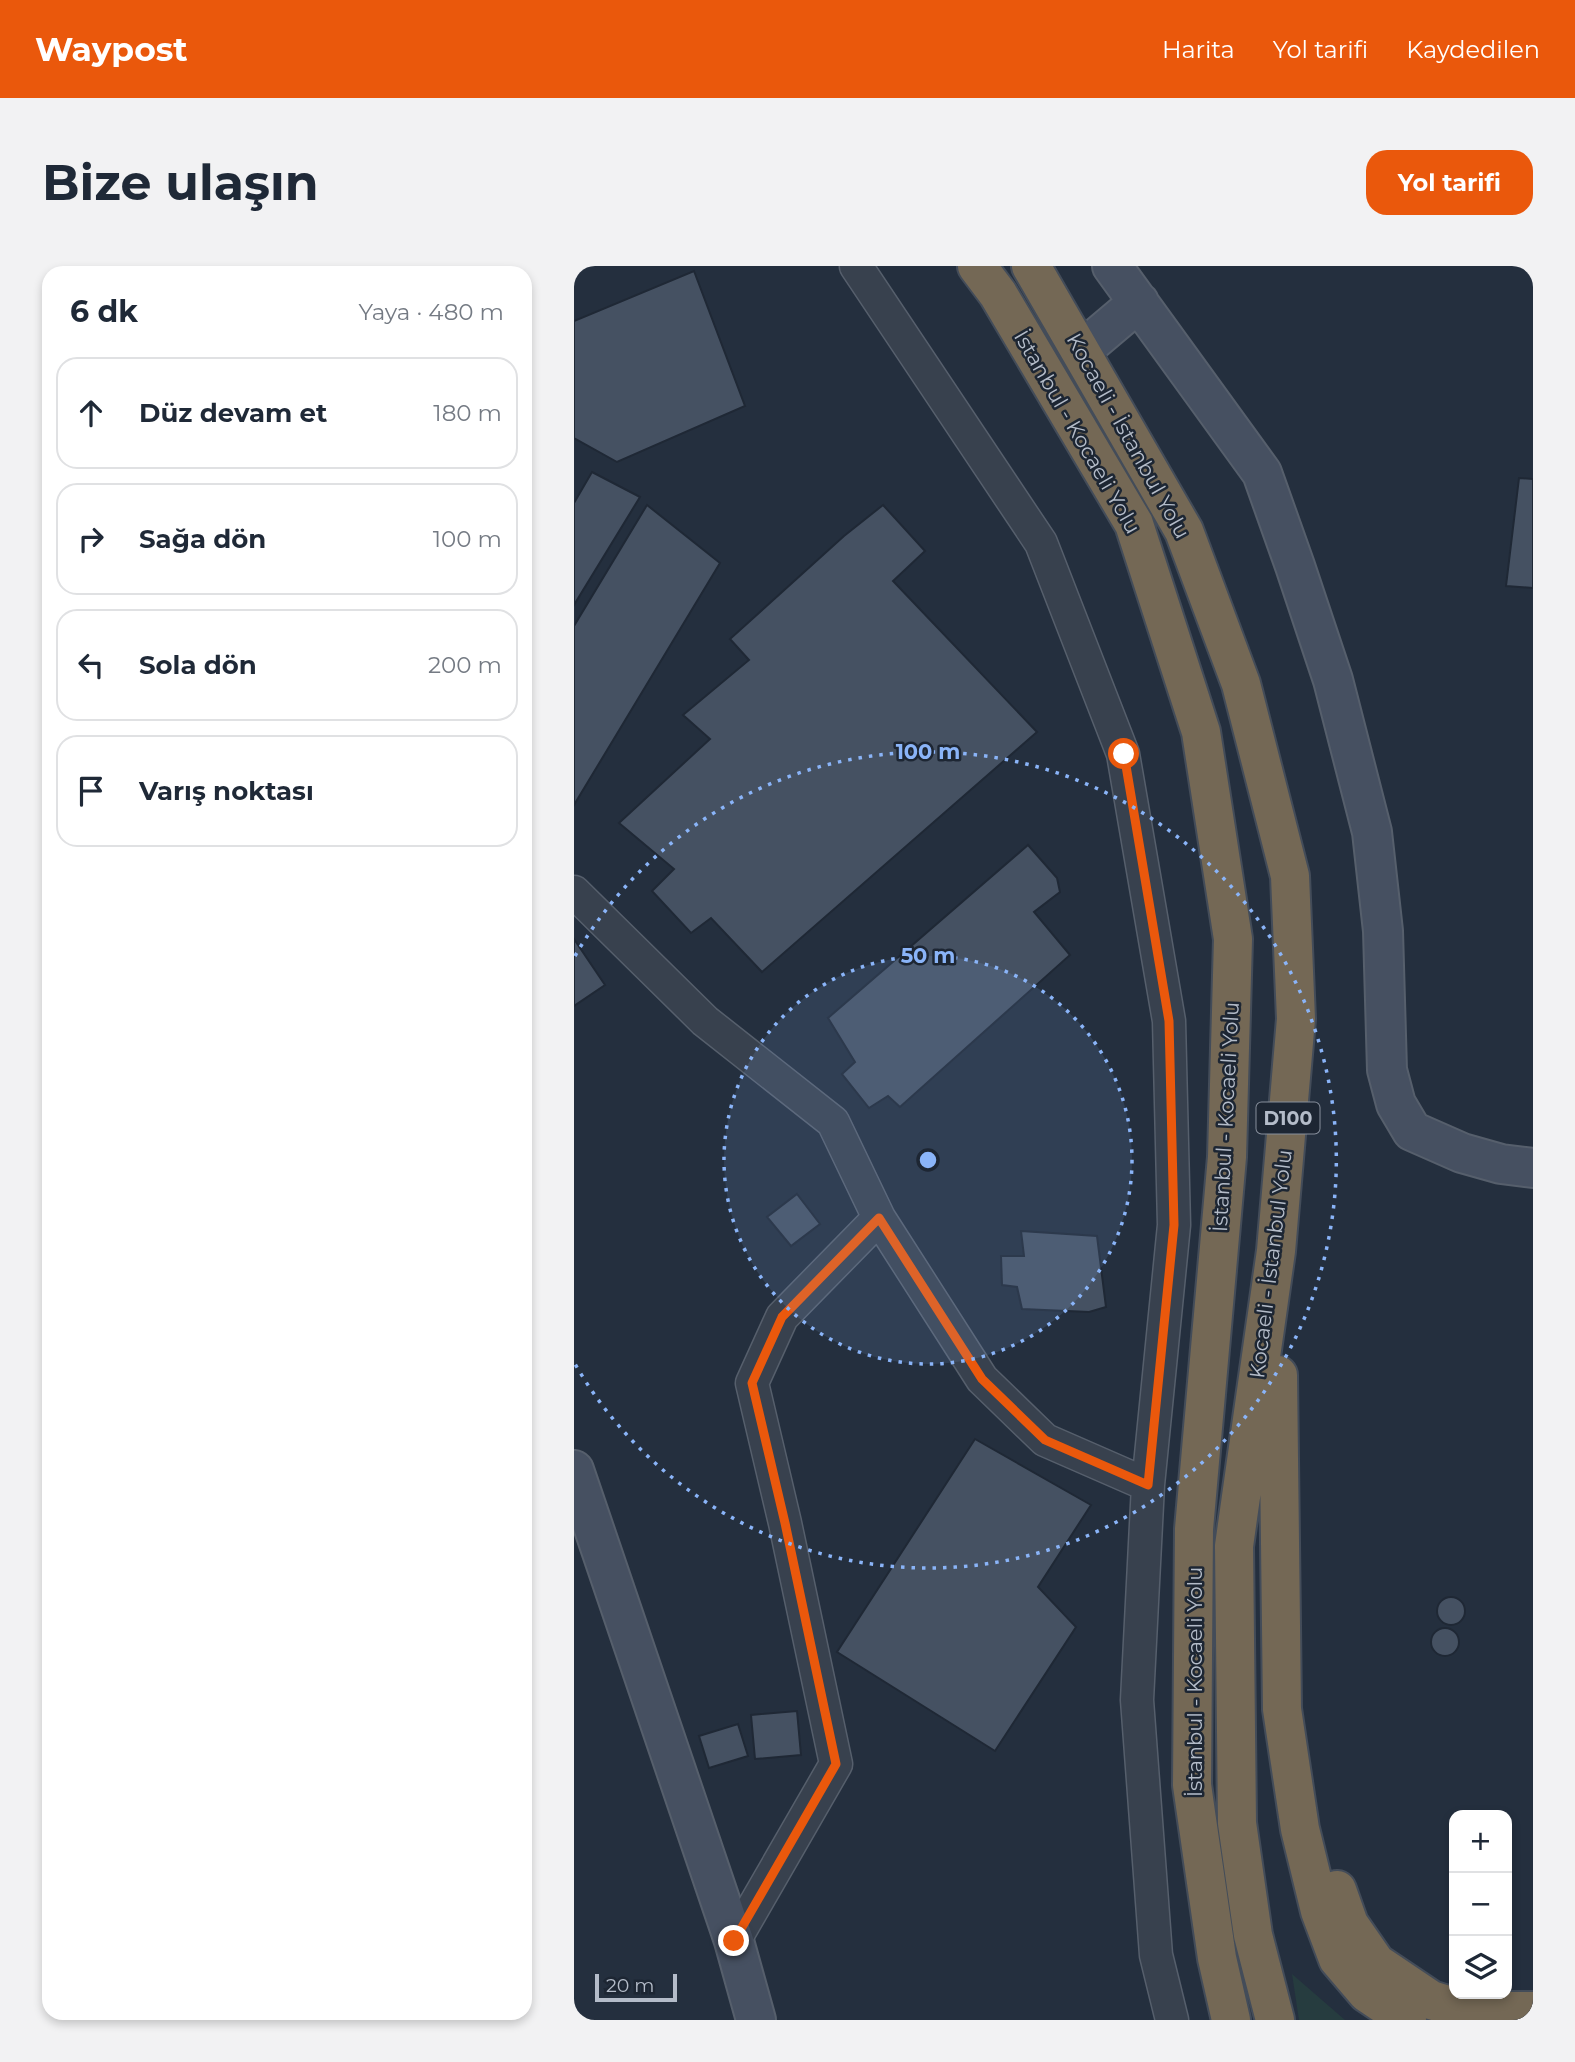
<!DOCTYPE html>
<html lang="tr">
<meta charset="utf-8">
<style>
:root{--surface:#fff;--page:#f2f2f3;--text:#1f2937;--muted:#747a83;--line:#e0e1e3;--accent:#ea580c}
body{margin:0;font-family:Montserrat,sans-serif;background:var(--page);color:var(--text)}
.controls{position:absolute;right:21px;bottom:21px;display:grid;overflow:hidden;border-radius:14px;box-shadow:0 4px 10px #0003}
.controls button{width:63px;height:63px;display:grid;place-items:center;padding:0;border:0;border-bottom:2px solid var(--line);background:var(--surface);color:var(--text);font:35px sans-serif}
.scale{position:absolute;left:21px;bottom:18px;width:82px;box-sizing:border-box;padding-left:7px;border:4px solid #b4bcc9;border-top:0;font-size:19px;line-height:24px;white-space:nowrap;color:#b4bcc9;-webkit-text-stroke:5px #1d2633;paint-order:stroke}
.stop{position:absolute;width:21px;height:21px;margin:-16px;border:5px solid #ea580c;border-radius:50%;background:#fff}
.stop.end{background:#ea580c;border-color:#fff;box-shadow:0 2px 7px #0008}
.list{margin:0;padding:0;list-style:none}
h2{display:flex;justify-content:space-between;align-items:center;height:91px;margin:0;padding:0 28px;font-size:30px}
h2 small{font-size:23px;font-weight:400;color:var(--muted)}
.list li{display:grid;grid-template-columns:46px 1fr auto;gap:21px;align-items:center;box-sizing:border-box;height:112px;margin:0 14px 14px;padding:0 14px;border:2px solid var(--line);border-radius:21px}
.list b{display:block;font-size:26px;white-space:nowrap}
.list em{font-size:23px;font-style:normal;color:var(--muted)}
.icon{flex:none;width:38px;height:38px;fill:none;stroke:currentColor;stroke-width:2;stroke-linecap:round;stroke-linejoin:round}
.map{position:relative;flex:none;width:959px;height:1754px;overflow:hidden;border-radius:21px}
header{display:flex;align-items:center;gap:42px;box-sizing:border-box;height:98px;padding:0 35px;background:var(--accent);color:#fff}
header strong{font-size:33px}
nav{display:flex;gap:38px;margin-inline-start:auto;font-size:24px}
.intro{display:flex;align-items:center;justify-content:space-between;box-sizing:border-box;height:168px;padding:0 42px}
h1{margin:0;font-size:49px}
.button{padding:18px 32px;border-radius:21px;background:var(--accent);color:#fff;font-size:24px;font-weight:700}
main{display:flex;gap:42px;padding:0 42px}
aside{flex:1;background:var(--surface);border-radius:21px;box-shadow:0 4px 10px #0003}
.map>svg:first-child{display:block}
</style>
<header>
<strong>Waypost</strong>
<nav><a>Harita</a><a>Yol tarifi</a><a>Kaydedilen</a></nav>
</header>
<div class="intro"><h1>Bize ulaşın</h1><a class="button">Yol tarifi</a></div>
<main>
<aside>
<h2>6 dk<small>Yaya · 480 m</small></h2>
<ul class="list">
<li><svg class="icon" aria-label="ahead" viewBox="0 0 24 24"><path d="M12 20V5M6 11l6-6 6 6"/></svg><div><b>Düz devam et</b></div><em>180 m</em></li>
<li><svg class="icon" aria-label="right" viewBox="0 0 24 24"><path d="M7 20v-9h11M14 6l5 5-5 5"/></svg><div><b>Sağa dön</b></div><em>100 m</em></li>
<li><svg class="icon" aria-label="left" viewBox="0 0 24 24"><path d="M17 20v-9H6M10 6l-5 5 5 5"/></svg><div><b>Sola dön</b></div><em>200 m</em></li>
<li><svg class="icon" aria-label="arrive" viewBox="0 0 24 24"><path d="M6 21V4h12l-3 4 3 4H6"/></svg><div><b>Varış noktası</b></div></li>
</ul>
</aside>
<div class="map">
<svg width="959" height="1754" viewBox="0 0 959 1754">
<rect width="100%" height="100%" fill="#242f3e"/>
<path fill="#263c3f" d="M718 1708 771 1754H725Z"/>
<path fill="#455162" stroke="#1f2835" stroke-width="2" d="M120 5 171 140 43 196 0 172V55Z
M18 206 66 231 0 339V237Z
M945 212 959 213V322L932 320Z
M73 239 146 297 0 539V360Z
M309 239 351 285 319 315 463 466 188 706 137 652 117 667 78 625 100 603 45 557 136 473 109 449 175 394 156 373 270 270Z
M454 579 483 612 486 626 460 646 496 689 326 841 314 830 295 842 268 808 281 796 254 752Z
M0 673 31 719 0 740Z
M223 928 246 958 217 980 193 951Z
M447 965 523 970 532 1041 515 1046 448 1043 443 1021 428 1019 427 990H450Z
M401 1173 517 1239 464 1321 502 1361 421 1485 263 1386Z
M863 1345a14 14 0 1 1 28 0a14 14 0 1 1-28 0Z
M857 1376a14 14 0 1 1 28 0a14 14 0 1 1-28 0Z
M223 1445 227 1489 181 1493 177 1449Z
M164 1458 174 1490 135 1502 125 1470Z"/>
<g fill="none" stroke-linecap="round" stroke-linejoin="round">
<g stroke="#565f6c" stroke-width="35">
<path id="street" d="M282 0 467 277 549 488 595 755 600 959 574 1219 563 1434 582 1689 598 1754
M0 626 131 755 259 856 305 952 408 1113 471 1174 574 1219
M160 1675 262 1498 211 1257 178 1117 208 1051 305 952"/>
</g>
<g stroke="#565f6c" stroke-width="42">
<path id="secondary" d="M538 0 688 207 721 300 759 414 798 566 809 665 813 804 822 838 838 865 888 887 927 898 959 902
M507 85 565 36
M0 1204 160 1675 182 1754"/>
</g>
<g stroke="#434c59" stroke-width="42">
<path id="highway" d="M403 0 424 28 560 258 627 466 659 673 653 891 620 1263 618 1519 643 1692 657 1754
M457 0 610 265 667 418 716 610 722 753 702 985 660 1280 663 1557 679 1669 701 1754
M704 1109 708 1443 726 1563 746 1645 764 1693 793 1727 833 1754
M763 1624 775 1658 802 1697 857 1734 893 1745H959"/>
</g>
<use href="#street" stroke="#38414e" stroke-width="32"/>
<use href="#secondary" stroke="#465061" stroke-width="38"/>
<use href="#highway" stroke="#746855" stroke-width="38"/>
</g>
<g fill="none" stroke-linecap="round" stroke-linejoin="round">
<path stroke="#ea580c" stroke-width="9" d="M160 1675 262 1498 211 1257 178 1117 208 1051 305 952 408 1113 471 1174 574 1219 600 959 595 755 550 488"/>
</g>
<circle cx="354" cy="894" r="204" fill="#8ab4f8" fill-opacity=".12"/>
<g fill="none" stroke="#8ab4f8" stroke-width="3.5" stroke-dasharray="3.5 7">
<circle cx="354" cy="894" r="204"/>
<path d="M1 690A408 408 0 1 1 1 1098"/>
</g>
<g text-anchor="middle" stroke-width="5" stroke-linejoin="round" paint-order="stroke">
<rect fill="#1d2633" stroke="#878f9c" stroke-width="2" x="682.5" y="836.5" width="63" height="31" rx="5"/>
<g font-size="19" font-weight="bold" fill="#b4bcc9">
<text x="714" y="859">D100</text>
</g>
<g font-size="21" fill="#b4bcc9" stroke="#1d2633">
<text transform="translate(503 166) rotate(60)" y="7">İstanbul - Kocaeli Yolu</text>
<text transform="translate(554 170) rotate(61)" y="7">Kocaeli - İstanbul Yolu</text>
<text transform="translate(652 851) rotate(-87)" y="7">İstanbul - Kocaeli Yolu</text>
<text transform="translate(697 998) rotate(-83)" y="7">Kocaeli - İstanbul Yolu</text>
<text transform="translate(621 1416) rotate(-90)" y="7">İstanbul - Kocaeli Yolu</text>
</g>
</g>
<circle cx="354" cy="894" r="10" fill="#8ab4f8" stroke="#1d2633" stroke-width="3.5"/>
<g font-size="21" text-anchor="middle" font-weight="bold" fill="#8ab4f8" stroke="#1d2633" stroke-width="5" stroke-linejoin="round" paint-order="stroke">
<text x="354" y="493">100 m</text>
<text x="354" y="697">50 m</text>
</g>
</svg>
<div class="controls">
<button>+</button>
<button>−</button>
<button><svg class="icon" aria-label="layers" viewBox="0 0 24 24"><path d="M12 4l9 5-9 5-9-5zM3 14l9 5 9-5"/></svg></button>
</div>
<div class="scale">20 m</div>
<div class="stop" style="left:550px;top:488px"></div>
<div class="stop end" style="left:160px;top:1675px"></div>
</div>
</main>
